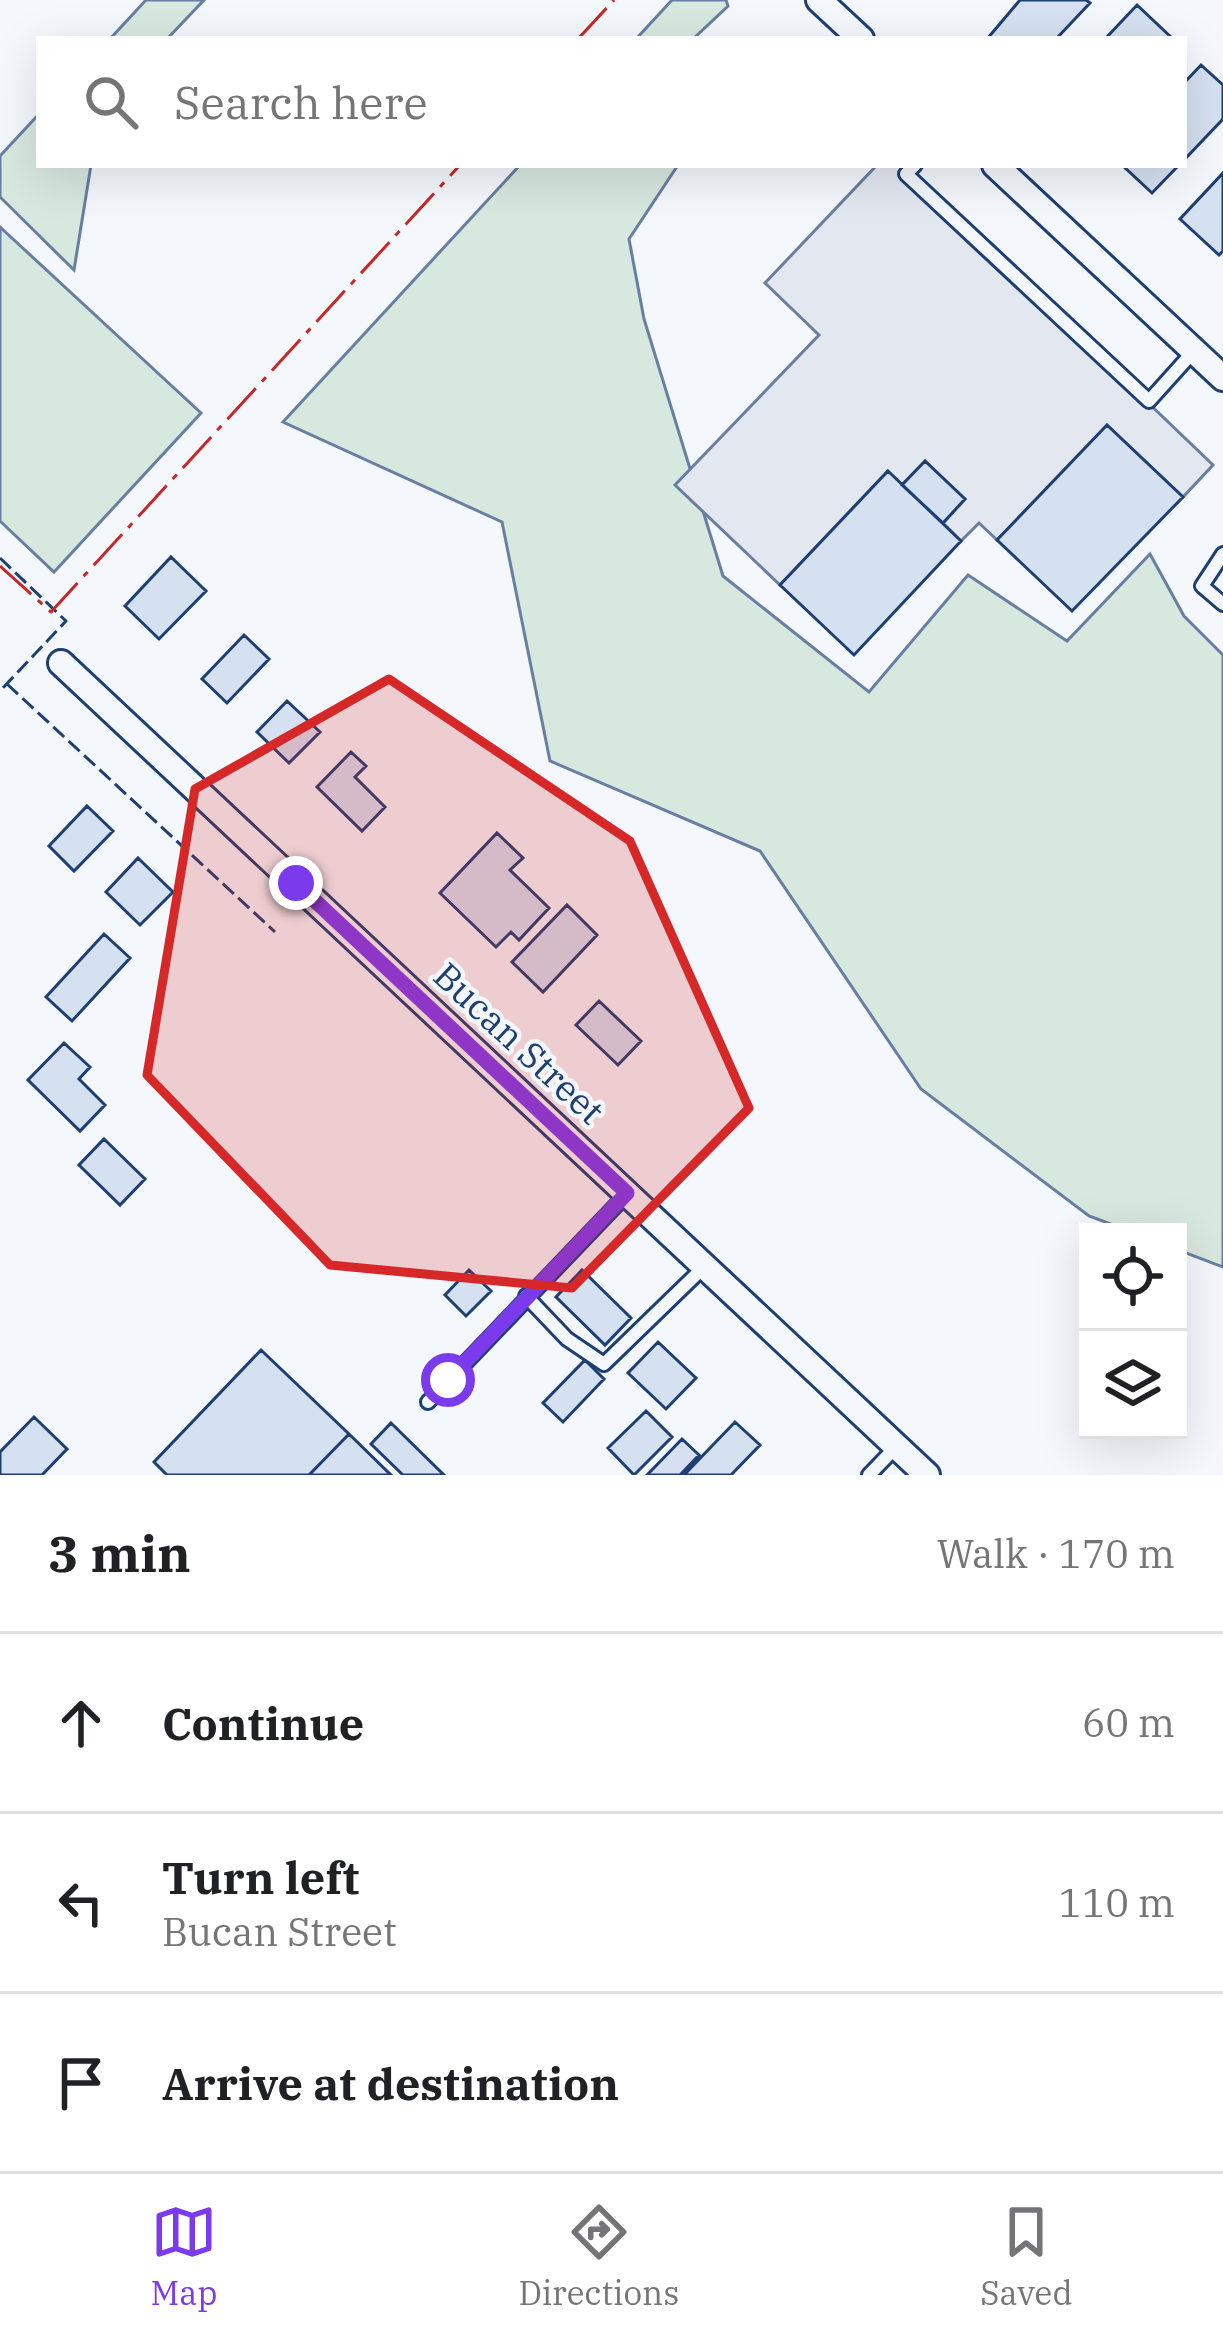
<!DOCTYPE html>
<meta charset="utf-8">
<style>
:root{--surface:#fff;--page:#f2f2f2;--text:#202124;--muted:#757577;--line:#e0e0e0;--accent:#7c3aed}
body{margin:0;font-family:"IBM Plex Serif",serif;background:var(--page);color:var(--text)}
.controls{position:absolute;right:36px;bottom:36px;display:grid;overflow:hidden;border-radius:0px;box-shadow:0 12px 48px #0002}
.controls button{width:108px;height:108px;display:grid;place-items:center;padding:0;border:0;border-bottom:3px solid var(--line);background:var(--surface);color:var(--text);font:60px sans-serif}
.stop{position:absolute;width:36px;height:36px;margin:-27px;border:9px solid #7c3aed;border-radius:50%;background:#fff}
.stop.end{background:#7c3aed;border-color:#fff;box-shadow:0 3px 12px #0008}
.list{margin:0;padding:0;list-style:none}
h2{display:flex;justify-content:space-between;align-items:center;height:156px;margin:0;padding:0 48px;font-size:51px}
h2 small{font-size:39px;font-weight:400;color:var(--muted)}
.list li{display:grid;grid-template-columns:78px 1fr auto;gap:36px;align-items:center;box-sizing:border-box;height:180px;padding:0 48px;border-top:3px solid var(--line)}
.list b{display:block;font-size:45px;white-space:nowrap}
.list p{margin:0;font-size:39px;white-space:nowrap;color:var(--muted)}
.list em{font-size:39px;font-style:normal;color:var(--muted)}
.icon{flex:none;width:66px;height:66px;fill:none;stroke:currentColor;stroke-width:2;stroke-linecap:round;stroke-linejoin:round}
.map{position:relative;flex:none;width:1223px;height:1475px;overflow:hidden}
.search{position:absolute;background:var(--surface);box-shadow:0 12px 48px #0002;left:36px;right:36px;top:36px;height:132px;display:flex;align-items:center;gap:30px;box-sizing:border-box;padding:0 42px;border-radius:0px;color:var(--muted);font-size:45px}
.sheet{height:696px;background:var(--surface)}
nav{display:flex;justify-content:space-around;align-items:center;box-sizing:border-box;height:168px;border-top:3px solid var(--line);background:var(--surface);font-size:33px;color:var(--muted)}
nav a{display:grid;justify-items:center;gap:6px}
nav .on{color:var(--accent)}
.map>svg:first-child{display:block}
</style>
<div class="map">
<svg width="1223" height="1475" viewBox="0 0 1223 1475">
<rect width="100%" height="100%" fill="#f4f7fb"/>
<path fill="#d7e8df" stroke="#687fa3" stroke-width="3" d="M146 0H204L167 39H110Z
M672 0H726L728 6 693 39H636Z
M39 114V165H91L74 270 0 197V156Z
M520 165H678L629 239 644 319 723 576 869 692 968 575 1067 641 1150 554 1184 616 1223 655V1267L1178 1250V1232H1132L1089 1216 921 1089 760 851 550 761 502 522 283 422Z
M0 227 201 413 54 572 0 521Z"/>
<path fill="#e3e8f0" stroke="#687fa3" stroke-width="3" d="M877 165H900L1213 465 1183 497 1107 425 997 540 979 523 961 541 943 523 965 499 925 461 902 485 887 472 780 585 675 485 819 335 765 283Z"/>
<path fill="#d5e0f0" stroke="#1d3f73" stroke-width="3" d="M1020 0H1086L1090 3 1056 39H987Z
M1137 5 1173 39H1105Z
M1201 65 1223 85V119L1184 160V83Z
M1122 165H1179L1152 193Z
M1223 173V251L1219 255 1180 219Z
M1107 425 1183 497 1072 611 997 540Z
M925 461 965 499 943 523 902 485Z
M888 471 961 541 854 655 780 585Z
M171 557 206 591 159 639 125 606Z
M244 635 269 659 227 703 202 679Z
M287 701 320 732 289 763 257 732Z
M351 752 366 766 355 777 385 807 362 831 317 787Z
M87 806 113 831 74 871 49 846Z
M497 833 523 858 510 870 549 908 519 940 511 932 496 947 440 893Z
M138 858 173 892 140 925 106 892Z
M567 905 597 935 543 992 512 962Z
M104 934 130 958 72 1021 46 997Z
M599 1001 641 1041 618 1065 576 1025Z
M64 1043 90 1067 79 1079 105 1105 80 1131 28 1080Z
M104 1139 145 1179 120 1205 79 1165Z
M469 1270 491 1291 466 1316 445 1295Z
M582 1270 631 1318 605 1345 556 1297Z
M658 1342 696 1378 666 1409 628 1373Z
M261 1350 349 1434 309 1475H167L154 1462Z
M585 1360 604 1379 563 1422 543 1403Z
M646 1411 672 1437 634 1475 608 1448Z
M34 1417 67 1449 42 1475H0V1452Z
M735 1422 760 1445 731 1475H684Z
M391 1423 444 1475H403L371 1444Z
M349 1434 391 1475H309Z
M682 1439 699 1455 680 1475H647Z"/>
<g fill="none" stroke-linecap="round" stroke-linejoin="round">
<g stroke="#1d3f73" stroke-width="18">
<path id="service" d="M915 165 906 174 1149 401 1194 351
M1223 554 1202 586 1223 604
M526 1296 567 1339 604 1364 704 1267
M428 1402 627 1194
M869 1475 896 1447"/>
</g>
<g stroke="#1d3f73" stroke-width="30">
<path id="minor" d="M819 0 861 39
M995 165 1223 378
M61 663 927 1475"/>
</g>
<use href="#service" stroke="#f4f7fb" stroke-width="12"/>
<use href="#minor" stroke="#f4f7fb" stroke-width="24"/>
<path stroke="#1d3f73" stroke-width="3" stroke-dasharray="15 6" stroke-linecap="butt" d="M0 558 66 621 0 691
M7 684 275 932"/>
<path stroke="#c62828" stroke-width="3" stroke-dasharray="42 9 6 9" stroke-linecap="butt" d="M578 39 614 0
M0 566 51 612 460 165"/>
</g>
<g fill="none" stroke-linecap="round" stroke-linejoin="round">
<path stroke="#7c3aed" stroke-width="15" d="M296 883 627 1193 448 1380"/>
</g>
<path fill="#d62828" fill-opacity="0.2" stroke="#d62828" stroke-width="9" stroke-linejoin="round" d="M389 679 630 841 749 1108 572 1288 330 1265 147 1075 195 789Z"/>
<g text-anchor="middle" stroke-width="9" stroke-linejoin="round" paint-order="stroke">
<g font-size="36" fill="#1d3f73" stroke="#f4f7fb">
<text transform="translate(519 1043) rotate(43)" y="13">Bucan Street</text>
</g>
</g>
</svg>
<div class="controls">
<button><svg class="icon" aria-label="locate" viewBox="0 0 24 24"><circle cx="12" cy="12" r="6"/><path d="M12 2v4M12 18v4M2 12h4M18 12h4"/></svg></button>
<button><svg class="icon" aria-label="layers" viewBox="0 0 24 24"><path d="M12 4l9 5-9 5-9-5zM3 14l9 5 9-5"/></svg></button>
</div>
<div class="stop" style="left:448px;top:1380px"></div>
<div class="stop end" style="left:296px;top:883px"></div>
<div class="search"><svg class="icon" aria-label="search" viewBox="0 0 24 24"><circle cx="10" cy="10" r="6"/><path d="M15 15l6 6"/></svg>Search here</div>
</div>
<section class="sheet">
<h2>3 min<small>Walk · 170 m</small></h2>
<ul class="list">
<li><svg class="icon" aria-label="ahead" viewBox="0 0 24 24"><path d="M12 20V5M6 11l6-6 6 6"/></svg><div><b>Continue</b></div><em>60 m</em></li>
<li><svg class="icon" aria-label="left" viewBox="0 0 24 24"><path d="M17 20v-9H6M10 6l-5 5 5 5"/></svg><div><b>Turn left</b><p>Bucan Street</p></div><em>110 m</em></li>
<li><svg class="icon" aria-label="arrive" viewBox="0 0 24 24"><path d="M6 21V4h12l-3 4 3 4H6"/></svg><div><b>Arrive at destination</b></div></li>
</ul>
</section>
<nav>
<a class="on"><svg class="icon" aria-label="map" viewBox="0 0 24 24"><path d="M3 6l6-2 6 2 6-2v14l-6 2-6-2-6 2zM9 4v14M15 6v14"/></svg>Map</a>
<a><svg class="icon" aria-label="directions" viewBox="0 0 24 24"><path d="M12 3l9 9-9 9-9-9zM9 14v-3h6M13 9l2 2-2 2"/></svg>Directions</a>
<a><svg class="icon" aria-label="saved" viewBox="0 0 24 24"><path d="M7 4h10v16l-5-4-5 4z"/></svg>Saved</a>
</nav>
